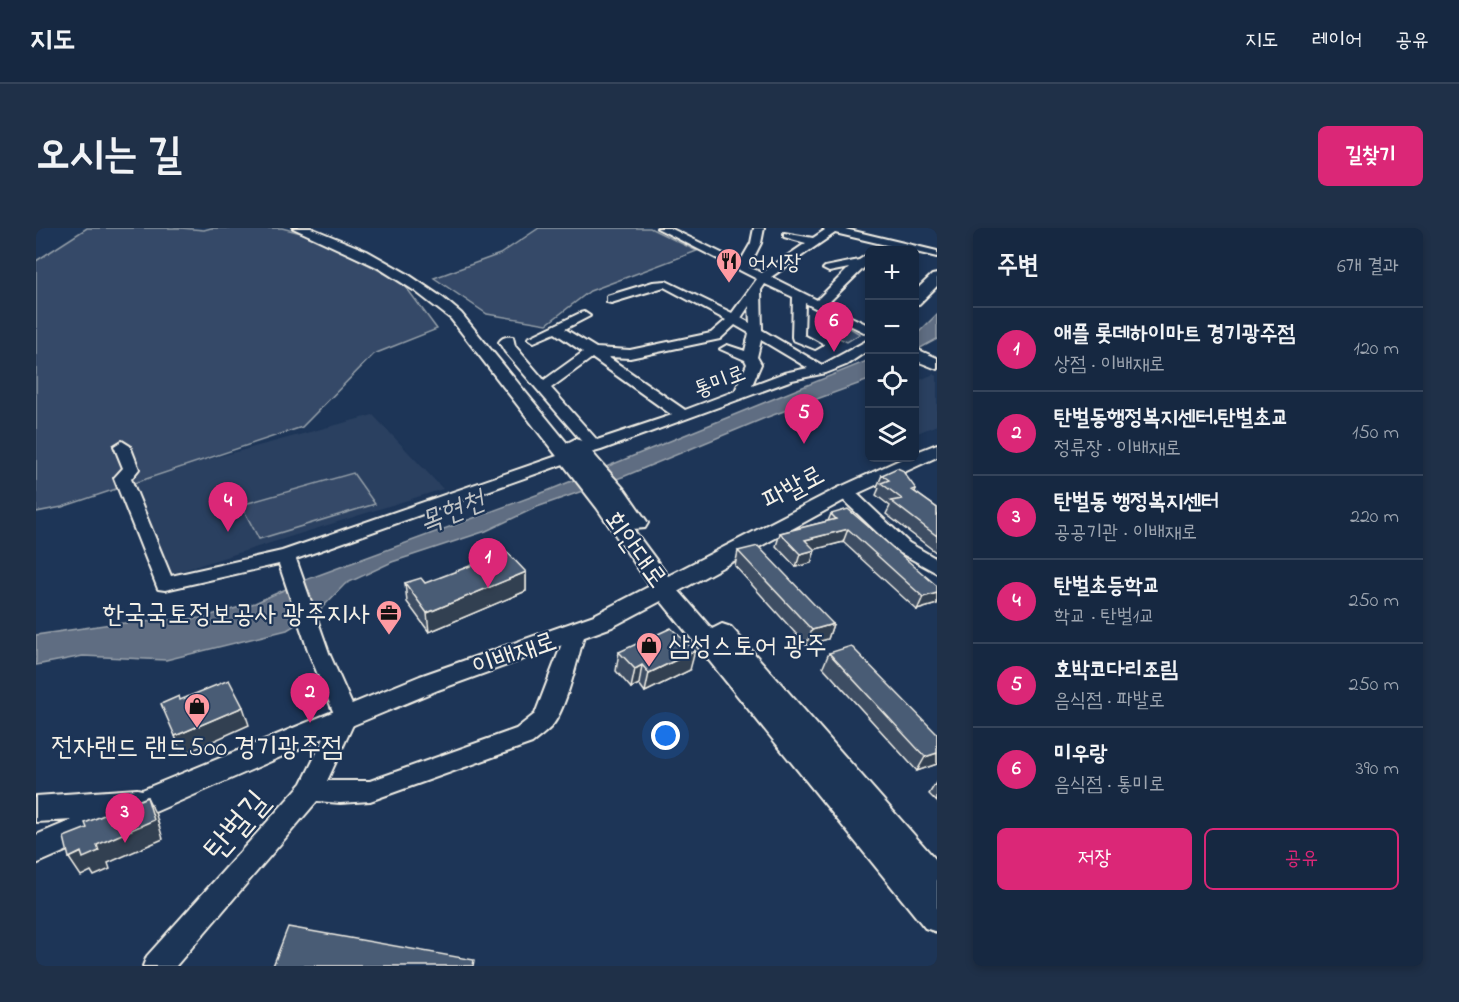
<!DOCTYPE html>
<html lang="ko">
<meta charset="utf-8">
<style>
:root{--surface:#162841;--page:#1f3048;--text:#f1f3f6;--muted:#9ea6b1;--line:#35445a;--accent:#db2777}
body{margin:0;font-family:"Indie Flower","Poor Story",sans-serif;background:var(--page);color:var(--text)}
.controls{position:absolute;right:18px;top:18px;display:grid;overflow:hidden;border-radius:9px;box-shadow:0 3px 9px #0003}
.controls button{width:54px;height:54px;display:grid;place-items:center;padding:0;border:0;border-bottom:2px solid var(--line);background:var(--surface);color:var(--text);font:30px sans-serif}
.you{position:absolute;left:630px;top:508px;width:21px;height:21px;margin:-15px;border:4px solid #fff;border-radius:50%;background:#1a73e8;box-shadow:0 0 0 9px #1a73e833}
.badge{display:grid;place-items:center;width:39px;height:39px;border-radius:50%;background:var(--accent);color:#fff;font-size:20px;font-weight:700}
.pin{position:absolute;translate:-50% -50px;filter:drop-shadow(0 2px 3px #0008)}
.pin::after{content:'';position:absolute;top:32px;width:21px;height:18px;background:inherit;clip-path:polygon(0 0,100% 0,50% 100%)}
.list{margin:0;padding:0;list-style:none}
h2{display:flex;justify-content:space-between;align-items:center;height:78px;margin:0;padding:0 24px;font-size:26px}
h2 small{font-size:20px;font-weight:400;color:var(--muted)}
.list li{display:grid;grid-template-columns:39px 1fr auto;gap:18px;align-items:center;box-sizing:border-box;height:84px;padding:0 24px;border-top:2px solid var(--line)}
.list b{display:block;font-size:22px;white-space:nowrap}
.list p{margin:0;font-size:20px;white-space:nowrap;color:var(--muted)}
.list em{font-size:20px;font-style:normal;color:var(--muted)}
.actions{display:flex;gap:12px;padding:18px 24px}
.actions a{flex:1;padding:14px 0;border:2px solid var(--accent);border-radius:9px;text-align:center;font-size:21px;color:var(--accent)}
.actions .main{background:var(--accent);color:#fff}
.icon{flex:none;width:33px;height:33px;fill:none;stroke:currentColor;stroke-width:2;stroke-linecap:round;stroke-linejoin:round}
.map{position:relative;flex:none;width:901px;height:738px;overflow:hidden;border-radius:9px}
header{display:flex;align-items:center;gap:36px;box-sizing:border-box;height:84px;padding:0 30px;background:var(--surface);border-bottom:2px solid var(--line)}
header strong{font-size:28px}
nav{display:flex;gap:33px;margin-inline-start:auto;font-size:21px}
.intro{display:flex;align-items:center;justify-content:space-between;box-sizing:border-box;height:144px;padding:0 36px}
h1{margin:0;font-size:42px}
.button{padding:15px 27px;border-radius:9px;background:var(--accent);color:#fff;font-size:21px;font-weight:700}
main{display:flex;gap:36px;padding:0 36px}
aside{flex:1;background:var(--surface);border-radius:9px;box-shadow:0 3px 9px #0003}
.map>svg:first-child{display:block}
</style>
<header>
<strong>지도</strong>
<nav><a>지도</a><a>레이어</a><a>공유</a></nav>
</header>
<div class="intro"><h1>오시는 길</h1><a class="button">길찾기</a></div>
<main>
<div class="map">
<svg width="901" height="738" viewBox="0 0 901 738">
<rect width="100%" height="100%" fill="#1d3557"/>
<filter id="ink" filterUnits="userSpaceOnUse"><feTurbulence type="fractalNoise" baseFrequency=".0167" numOctaves="2"/><feDisplacementMap in="SourceGraphic" scale="12" xChannelSelector="R" yChannelSelector="G"/><feConvolveMatrix kernelMatrix="1 2 1 2 8 2 1 2 1" color-interpolation-filters="sRGB"/></filter>
<g filter="url(#ink)">
<path fill="#2a4060" d="M898 146 901 148V197L879 206V154Z
M337 187 407 261 132 347 92 253Z"/>
<path fill="#354a67" stroke="#949ea8" stroke-width="1.5" d="M51 0H145L168 2 175 0H246L280 9 367 55 401 101 338 126 266 199 26 279 0 284V33Z
M503 0H614L661 23 554 63 511 96 451 86 398 50 464 26Z
M799 91 824 106 811 114 801 109 790 98Z
M317 245 339 276 223 311 205 277Z"/>
<path fill="#5e6d82" stroke="#9aa2ab" stroke-width="1.5" d="M901 86V111L879 123 880 107Z
M833 132V152L729 190 589 248 501 279 450 303 356 334 309 356 283 383 251 402 130 432 47 428 0 437V407L75 396 164 390 219 375 272 351 511 263Z"/>
<g fill="none" stroke-linecap="round" stroke-linejoin="round">
<g stroke="#f4f1e8" stroke-width="4">
<path id="minor" d="M621 0H634L704 34 715 15 718 0H728L725 15 713 39 726 45 770 15 748 9V5L777 10 789 2 787 0H805L901 23V29L799 5 735 49 781 72 813 40 793 44 787 41 789 39 823 32 834 25V34L790 77 834 98V107L769 75 768 107 786 117 779 121 757 112 756 109 757 69 729 56 725 62 726 102 786 137 834 111V121L810 137 790 145 756 152 565 222 544 228 538 226 536 223 538 220 548 216 469 124 463 114C466 109 471 108 477 109L479 118 508 152 547 124 519 105 498 114 492 110 544 85 548 84 554 88 529 101 560 120 594 122 675 105 690 92 628 59 575 75 571 74V68L617 54 630 53 696 85 721 51ZM713 78 714 95 705 90ZM699 97 713 105 709 123 691 117 684 121 709 132 711 136 699 163 649 182 572 129 594 130 684 111ZM725 112 772 140 748 145 716 157 725 136 721 129ZM556 130 636 187 561 212 515 160Z
M86 213 94 218 103 241 95 251 135 348 246 323 524 227H536L538 230 536 233 260 331 293 425 321 488 291 553H334L480 501 499 486 532 400 539 398 546 400 549 405C542 428 530 483 515 499 509 505 502 510 496 515L334 573 304 575 281 573 140 738H107L111 728 266 555 299 488 273 425 243 336 129 362 122 361 78 250 87 240 78 218Z
M809 259 815 260 873 315 901 331V345L861 323 803 268 801 264Z"/>
</g>
<g stroke="#f4f1e8" stroke-width="4">
<path id="major" d="M257 0H275L331 23 370 45 407 70 425 85 531 215 539 211 546 213 589 262 612 295 609 300 597 301 632 348 802 260 868 230H878V225L901 216V229L816 268 643 363 676 401 686 396 695 399 901 633V704L889 700 625 373 576 399 402 462 320 496 0 636V607L36 592 0 594V568L101 561 106 562 384 448 558 387 614 358 561 280 415 91 379 63 341 39Z
M901 46V58L883 76 878 77V64L896 47Z
M878 120 901 130V141L878 132Z"/>
</g>
<use href="#minor" fill="#1d3557" fill-rule="evenodd"/>
<use href="#major" fill="#1d3557" fill-rule="evenodd"/>
</g>
<path fill="#3e4e64" stroke="#f4f1e8" stroke-width="1.5" d="M846 247 880 261 879 264 901 280V325L850 286 854 278 840 267 843 260 841 259Z
M795 286 901 358V376L881 382 807 314 779 321V322L775 335 760 339 740 318 744 305 792 293Z
M702 323 797 396 792 411 770 417 699 338Z
M490 344V363L393 404 371 374 369 355H389Z
M583 424 654 442 609 464 603 456 595 460 580 443Z
M793 425 901 506V536L881 543 787 439Z
M901 553V574L893 566Z"/>
<path fill="#324051" stroke="#f4f1e8" stroke-width="1.5" d="M812 301 807 314 765 325 769 312Z
M779 322 775 335 760 339 764 326Z
M490 344V363L393 404 391 385Z
M901 365V376L881 382 887 369Z
M797 396 792 411 770 417 776 402Z
M659 423 654 442 609 464 613 445Z
M606 437 603 456 595 460 599 441Z
M207 479 213 497 146 527 139 508Z
M901 525V536L881 543 889 529Z
M111 569 120 587 127 611 72 635 74 641 58 648 55 643 45 648 33 630 61 617Z"/>
<path fill="#485b74" stroke="#f4f1e8" stroke-width="1.5" d="M861 240 866 242 880 261 876 262 901 280V308L855 273 866 271 845 255 853 252 846 247Z
M812 281 901 358V365L887 369 812 301 769 312 779 322 764 326 744 305 800 291 795 286Z
M722 318 797 396 776 402 702 323Z
M471 324 490 344 391 385 369 355 385 350 389 355Z
M635 400 659 423 613 445 606 437 599 441 583 424Z
M815 418 901 506V525L889 529 793 425Z
M193 452 207 479 139 508 125 476 143 468 144 472Z
M111 569 118 592 61 617 63 623 47 630 45 624 33 630 28 609 51 600 49 595Z
M252 699 438 732 437 738H237Z"/>
</g>
<defs>
<g id="restaurant-pin" transform="scale(1.35)"><path d="M0 17L-7.5 6A9.5 9.5 0 1 1 7.5 6Z" fill="#ff9aa2" stroke="#1d3557"/><path d="M-5-6h1v4h1v-4h1v4h1v-4h1v5L-1.5 .5V6h-2V.5L-5-1ZM5-6V6H3V1.5H1.5Q1.5-4 5-6Z" fill="#111"/></g>
<g id="office-pin" transform="scale(1.35)"><path d="M0 17L-7.5 6A9.5 9.5 0 1 1 7.5 6Z" fill="#ff9aa2" stroke="#1d3557"/><path d="M-6-3h4V-5.5h4V-3h4V5H-6ZM-1-4.5V-3h2v-1.5ZM-6 0V1H6V0Z" fill="#111"/></g>
<g id="shop-pin" transform="scale(1.35)"><path d="M0 17L-7.5 6A9.5 9.5 0 1 1 7.5 6Z" fill="#ff9aa2" stroke="#1d3557"/><path d="M-5-2.5h2.3a2.7 3.5 0 0 1 5.4 0H5L5.5 6h-11ZM-1.5-2.5h3a1.5 2.3 0 0 0-3 0Z" fill="#111"/></g>
</defs>
<g fill-rule="evenodd">
<use href="#restaurant-pin" x="693" y="33"/>
<use href="#office-pin" x="353" y="385"/>
<use href="#shop-pin" x="613" y="417"/>
<use href="#shop-pin" x="161" y="478"/>
</g>
<g text-anchor="middle" stroke-width="4.5" stroke-linejoin="round" paint-order="stroke">
<g font-size="22" fill="#f4f1e8" stroke="#1d3557" text-anchor="start">
<text x="712" y="41">어시장</text>
</g>
<g font-size="22" fill="#f4f1e8" stroke="#1d3557">
<text transform="translate(683 152) rotate(-21)" y="8">통미로</text>
</g>
<g font-size="27" fill="#f4f1e8" stroke="#1d3557">
<text transform="translate(757 259) rotate(-28)" y="9">파발로</text>
<text transform="translate(600 321) rotate(54)" y="9">회안대로</text>
<text transform="translate(478 425) rotate(-19)" y="9">이배재로</text>
</g>
<g font-size="27" fill="#f4f1e8" stroke="#1d3557" text-anchor="end">
<text x="334" y="394">한국국토정보공사 광주지사</text>
<text x="632" y="426" text-anchor="start">삼성스토어 광주</text>
<text x="161" y="527" text-anchor="middle">전자랜드 랜드500 경기광주점</text>
</g>
<g font-size="28" font-style="italic" fill="#c0c3c4" stroke="#1d3557">
<text transform="translate(415 282) rotate(-22)" y="10">목현천</text>
</g>
<g font-size="33" fill="#f4f1e8" stroke="#1d3557">
<text transform="translate(199 596) rotate(-49)" y="12">탄벌길</text>
</g>
</g>
</svg>
<div class="controls">
<button>+</button>
<button>−</button>
<button><svg class="icon" aria-label="locate" viewBox="0 0 24 24"><circle cx="12" cy="12" r="6"/><path d="M12 2v4M12 18v4M2 12h4M18 12h4"/></svg></button>
<button><svg class="icon" aria-label="layers" viewBox="0 0 24 24"><path d="M12 4l9 5-9 5-9-5zM3 14l9 5 9-5"/></svg></button>
</div>
<div class="you"></div>
<div class="pin badge" style="left:452px;top:360px">1</div>
<div class="pin badge" style="left:274px;top:495px">2</div>
<div class="pin badge" style="left:89px;top:615px">3</div>
<div class="pin badge" style="left:192px;top:304px">4</div>
<div class="pin badge" style="left:768px;top:216px">5</div>
<div class="pin badge" style="left:798px;top:124px">6</div>
</div>
<aside>
<h2>주변<small>6개 결과</small></h2>
<ul class="list">
<li><span class="badge">1</span><div><b>애플 롯데하이마트 경기광주점</b><p>상점 · 이배재로</p></div><em>120 m</em></li>
<li><span class="badge">2</span><div><b>탄벌동행정복지센터.탄벌초교</b><p>정류장 · 이배재로</p></div><em>150 m</em></li>
<li><span class="badge">3</span><div><b>탄벌동 행정복지센터</b><p>공공기관 · 이배재로</p></div><em>220 m</em></li>
<li><span class="badge">4</span><div><b>탄벌초등학교</b><p>학교 · 탄벌1교</p></div><em>250 m</em></li>
<li><span class="badge">5</span><div><b>호박코다리조림</b><p>음식점 · 파발로</p></div><em>250 m</em></li>
<li><span class="badge">6</span><div><b>미우랑</b><p>음식점 · 통미로</p></div><em>390 m</em></li>
</ul>
<div class="actions"><a class="main">저장</a><a>공유</a></div>
</aside>
</main>
